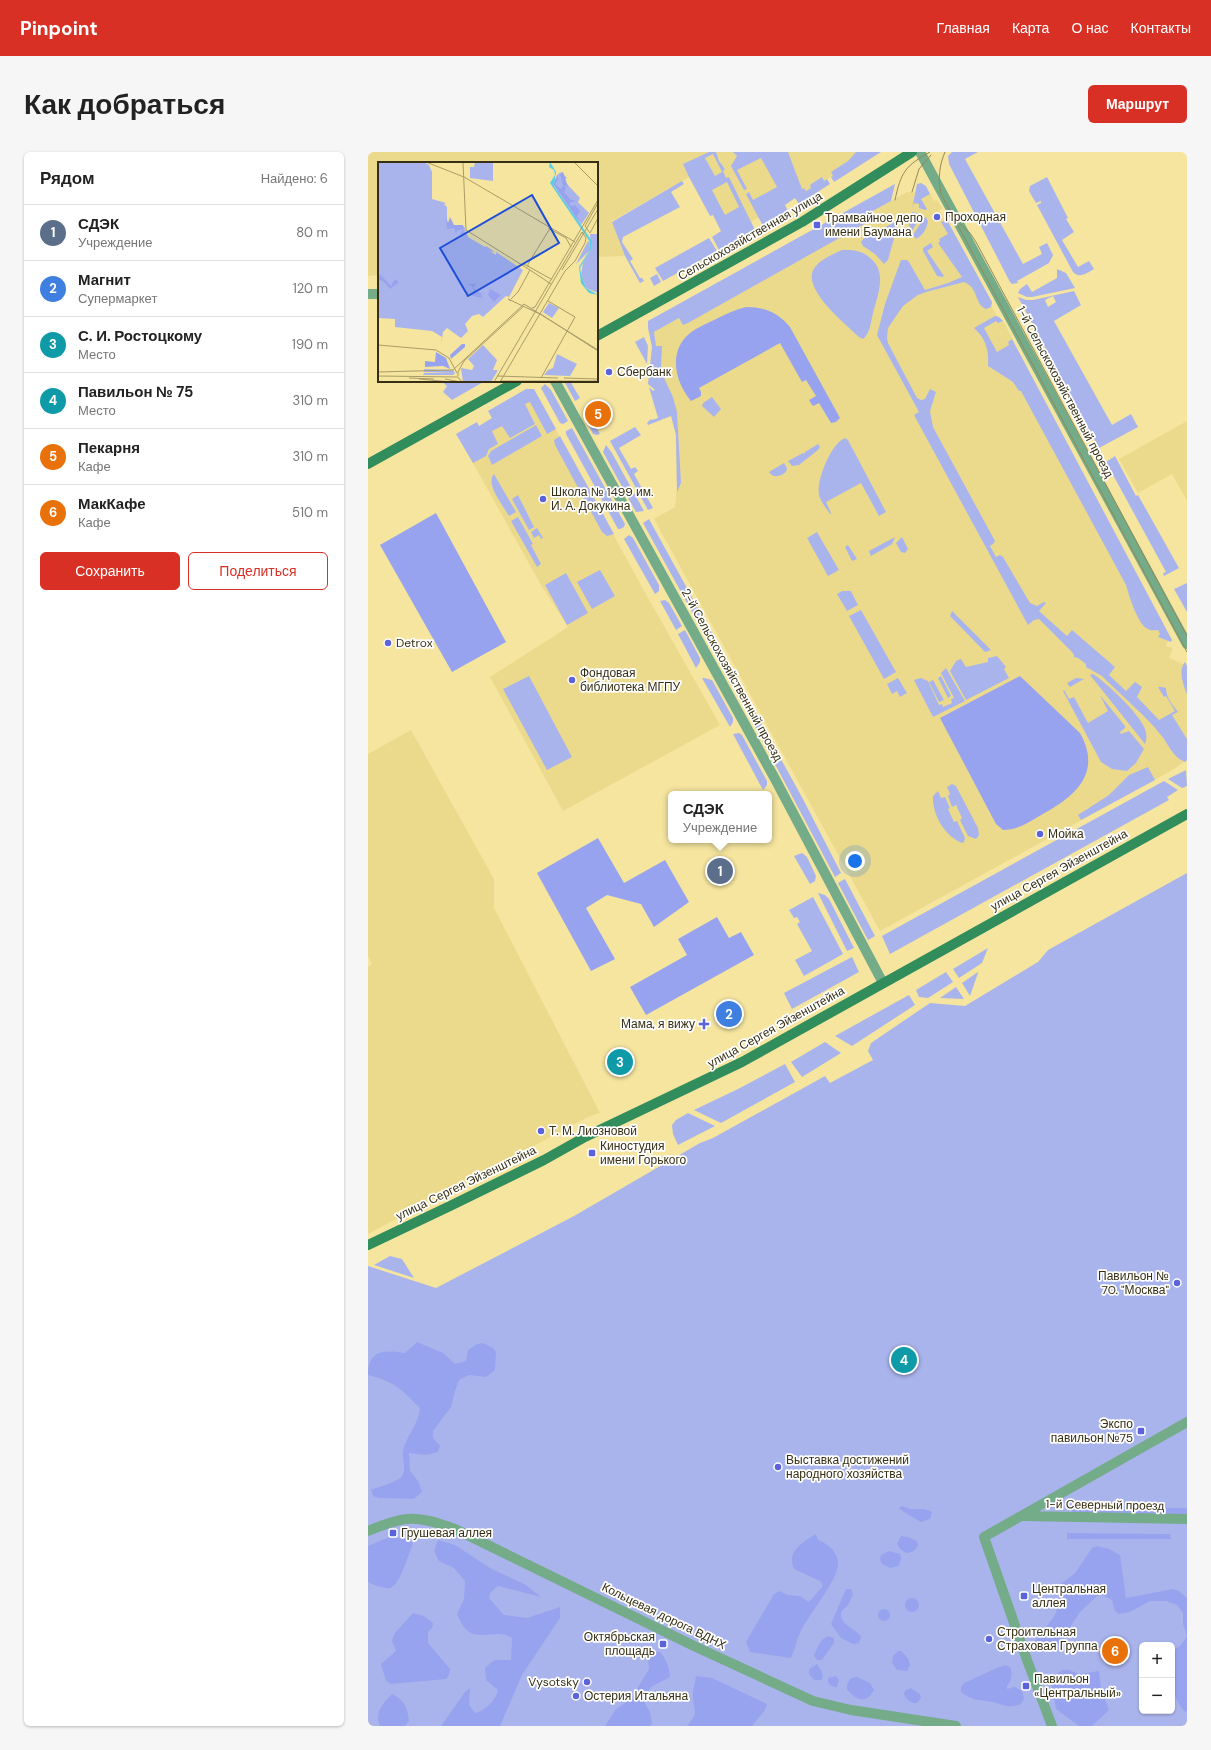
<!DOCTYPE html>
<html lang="ru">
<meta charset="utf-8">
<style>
:root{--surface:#fff;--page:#f6f6f6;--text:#222;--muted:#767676;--line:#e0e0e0;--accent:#d93025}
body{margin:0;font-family:"DM Sans",sans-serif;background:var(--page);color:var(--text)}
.controls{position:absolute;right:12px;bottom:12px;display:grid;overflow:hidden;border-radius:6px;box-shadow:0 1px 3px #0004}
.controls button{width:36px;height:36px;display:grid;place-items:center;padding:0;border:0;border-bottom:1px solid var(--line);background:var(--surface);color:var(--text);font:20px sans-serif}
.you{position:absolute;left:487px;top:709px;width:14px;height:14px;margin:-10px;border:3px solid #fff;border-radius:50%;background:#1a73e8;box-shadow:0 0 0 6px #1a73e833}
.badge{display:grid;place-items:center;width:26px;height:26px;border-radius:50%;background:var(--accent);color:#fff;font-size:13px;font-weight:700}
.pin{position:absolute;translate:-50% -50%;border:2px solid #fff;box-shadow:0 1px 4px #0006}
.popup{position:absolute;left:300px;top:639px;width:104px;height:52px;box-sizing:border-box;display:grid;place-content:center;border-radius:6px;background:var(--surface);filter:drop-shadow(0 1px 3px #0005);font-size:13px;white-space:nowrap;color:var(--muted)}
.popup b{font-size:15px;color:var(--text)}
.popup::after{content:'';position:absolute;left:50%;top:100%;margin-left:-8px;border:8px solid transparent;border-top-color:var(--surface)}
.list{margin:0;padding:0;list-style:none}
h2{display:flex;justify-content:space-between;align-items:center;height:52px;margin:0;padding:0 16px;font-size:17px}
h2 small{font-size:13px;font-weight:400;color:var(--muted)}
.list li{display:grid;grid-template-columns:26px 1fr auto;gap:12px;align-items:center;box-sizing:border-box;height:56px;padding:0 16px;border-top:1px solid var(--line)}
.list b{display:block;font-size:15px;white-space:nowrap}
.list p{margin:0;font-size:13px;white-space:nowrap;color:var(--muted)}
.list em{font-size:13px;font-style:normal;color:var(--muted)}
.actions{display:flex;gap:8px;padding:12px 16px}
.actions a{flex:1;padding:9px 0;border:1px solid var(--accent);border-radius:6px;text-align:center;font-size:14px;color:var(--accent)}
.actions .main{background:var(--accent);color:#fff}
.map{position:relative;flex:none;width:819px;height:1574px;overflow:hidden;border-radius:6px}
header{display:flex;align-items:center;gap:24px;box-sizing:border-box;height:56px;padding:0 20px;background:var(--accent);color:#fff}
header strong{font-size:19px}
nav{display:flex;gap:22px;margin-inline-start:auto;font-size:14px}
.intro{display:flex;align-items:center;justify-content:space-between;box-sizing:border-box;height:96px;padding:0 24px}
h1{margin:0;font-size:28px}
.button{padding:10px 18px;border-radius:6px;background:var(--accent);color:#fff;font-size:14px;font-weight:700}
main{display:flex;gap:24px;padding:0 24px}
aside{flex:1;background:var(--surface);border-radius:6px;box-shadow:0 1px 3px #0004}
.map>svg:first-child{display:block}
</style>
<header>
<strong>Pinpoint</strong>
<nav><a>Главная</a><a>Карта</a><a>О нас</a><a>Контакты</a></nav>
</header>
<div class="intro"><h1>Как добраться</h1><a class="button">Маршрут</a></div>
<main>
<aside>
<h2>Рядом<small>Найдено: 6</small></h2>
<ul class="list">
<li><span class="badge" style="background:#5c6f8a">1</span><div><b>СДЭК</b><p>Учреждение</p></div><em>80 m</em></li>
<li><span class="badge" style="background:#3f7fe0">2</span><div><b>Магнит</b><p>Супермаркет</p></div><em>120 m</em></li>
<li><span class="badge" style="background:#0f9aa8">3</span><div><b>С. И. Ростоцкому</b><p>Место</p></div><em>190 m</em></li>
<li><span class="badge" style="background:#0f9aa8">4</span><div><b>Павильон № 75</b><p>Место</p></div><em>310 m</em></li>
<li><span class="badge" style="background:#e8710a">5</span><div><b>Пекарня</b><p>Кафе</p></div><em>310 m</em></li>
<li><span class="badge" style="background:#e8710a">6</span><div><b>МакКафе</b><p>Кафе</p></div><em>510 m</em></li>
</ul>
<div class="actions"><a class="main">Сохранить</a><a>Поделиться</a></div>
</aside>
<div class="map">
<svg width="819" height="1574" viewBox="0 0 819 1574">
<rect width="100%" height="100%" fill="#f5e59f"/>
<path fill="#ecda8c" d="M0 0H507L356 85 325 23 244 69 257 104 231 105H229V11H11V123L0 124Z
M539 40 562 42 566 49 569 48 574 56 571 58 632 170 635 169 645 187 642 188 801 486 798 494 805 496 801 506 815 512 819 520V608L801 620 512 779 286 367 307 355 309 333 307 261 290 226 286 180Z
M164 245H170L274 435 352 573 195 659 122 525 200 475 173 433 92 288Z
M819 269V349L804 322 770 341 751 307Z
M43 578 126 727V756L232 961 220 965 0 1082V815L4 812 0 804V602Z"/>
<path fill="#aab4ec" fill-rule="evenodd" d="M341 0H348L351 9 357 17 355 19 358 26 361 25 387 78 351 98 344 85 353 79 345 63 342 64 321 25 315 12ZM345 2 354 20 347 24 337 6ZM359 30 371 55 357 63 344 38Z
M365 0H420L434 37 436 36 438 39 443 36 442 33 454 25 456 29 459 27 462 32 431 52 427 46 417 53 420 59 395 74 378 42 381 40 385 48 409 35 393 6 369 18 379 37 376 38 363 14 369 4Z
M488 0H513L466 30 463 25 465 24 463 20 480 9Z
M584 0H610L597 7 655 112 674 102 671 95 679 91 685 103 681 111 649 129 650 131 644 132 642 130 581 12 580 4Z
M679 25 700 66 698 67 706 80 694 88 710 115 721 109 726 117C719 121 712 127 705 120L669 53 673 51V49L668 51 661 39 662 34Z
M314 29 316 32 303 40 312 55 255 85 254 90 265 107 262 109 272 126H274L276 129 272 131 257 104 244 70Z
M553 31 558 34 562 42 553 47 559 57 557 58 551 56V52L546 51 544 57 549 32Z
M527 32 523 49 501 61 502 62 504 61 507 66 320 171 315 173 311 166 286 180 288 194H294L293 215 297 228 305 245 309 260 313 331 309 340 308 283 303 264 280 273 279 271 283 267 284 268 290 266 281 235 285 239 287 238 280 232 284 195 280 176V169Z
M544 60 554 62 544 79 541 73Z
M558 65 560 70C558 78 555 83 548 87L545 83 556 66Z
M579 68 624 150 623 155 618 157C606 152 611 136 596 130L558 140 550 143 535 154 520 176 519 186 520 191 549 246 553 248 557 247 562 237 568 240 562 259 565 275 627 389 626 391 622 394 628 405 632 403 635 405 662 451 669 454 676 450 678 451 671 459 699 484 704 478 747 515 741 523 758 539 767 530 774 535 769 545 791 568 807 559 798 544 796 545 790 535H794L798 536C798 546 805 553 810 560L804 563 819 587V608L817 610C804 605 801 592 792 582 778 564 758 548 741 531L734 524 718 515V512L710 506 706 505V503L703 499 671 467 666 468 660 473 546 263 551 260 509 183 517 152 533 108H539L541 110 557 138 580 131 594 125 570 91 572 90 571 87 580 82 573 70Z
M529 69 530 72 520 108 516 112 507 102 495 94 493 90 496 86Z
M341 86 349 99 295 129 287 116Z
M563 91 565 95 559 99 576 124 574 125 569 124 555 99V96Z
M474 98C484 98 493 98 501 105 520 119 510 142 505 161 503 169 502 182 495 187L491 185C479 173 429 134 448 114 453 107 466 102 474 98Z
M689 117 698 121 707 136 664 145H659L650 141 652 137 659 132 664 140 689 126Z
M289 122 293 130 286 134 282 126Z
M706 139 713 153 686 169 744 273 763 262 770 275 731 296 650 145 658 148H665ZM685 144 688 150 680 155 677 148Z
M627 164 631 165 635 169 630 171 628 169 616 176 629 200 641 193 640 190 644 187 804 488 803 490 790 485 792 482 790 478C786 478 783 479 780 477 770 473 761 444 758 433L653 239H651L645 230 620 214C621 198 618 187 606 176Z
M276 185 280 194 279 212 267 190Z
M73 229H117L84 248 75 240 79 234Z
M196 229H202L212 246 207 249Z
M177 232 183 238 200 269 195 272 192 271 173 236Z
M158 237H166L188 277 179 282 162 250 157 252 167 272 142 286 134 274 124 279 130 292 121 297 118 304 105 311 88 282 109 270 111 274 124 266 120 259Z
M344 245 353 257 346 265 334 254 335 251Z
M226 271 232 282 229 283 225 282 221 274Z
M168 273 174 284 124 313 120 304 123 299Z
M267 275 273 283 251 296 263 317 267 315 270 319 266 322 285 356 280 358 242 289Z
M204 276 257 372 256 375 252 377H250L198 282V279Z
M192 284 246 382 239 384 234 380 187 293 186 288Z
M477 286 480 288 518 360 511 364 493 331 458 350 463 361 462 362C458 356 453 350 451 343 448 329 463 291 477 286Z
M450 292 452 295 450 298 431 313 424 314 420 309 435 301 436 302 437 300Z
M238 293 244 301 276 359 268 360 235 300Z
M747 304 768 344 770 343 811 416 796 424 795 421 798 420 738 310Z
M416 311 419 316 418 320C413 324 406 327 401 320Z
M126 322 148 360 141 364C135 353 117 332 126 322Z
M150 343 166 375 161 378 144 347Z
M150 365 165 392 163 393 173 412 169 415 143 369Z
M281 367 436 649 473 721 467 725 383 567 275 371Z
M169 376 175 386 173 387 171 383 166 386 163 380Z
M449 380 471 418 460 424 439 386Z
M261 383 265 386 291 433V439L287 442 256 387Z
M527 385 524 392 503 404 501 399Z
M534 385 540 397 537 401 533 400 528 391Z
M480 393 489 407 484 409 477 395Z
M232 418 247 444 224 457 209 430Z
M198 421 220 461 199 473 177 433Z
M819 431V460L806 437Z
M474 439H483L490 453 479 459 469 442Z
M297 448 301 451 314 474 308 478 292 449Z
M493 458 528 520 516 527 481 464Z
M584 459 623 498 617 500 582 464Z
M317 478 332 506V510L328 516 310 482Z
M629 504 638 515 636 517 641 526 598 548 582 519 588 509 593 507 598 515 620 510V506Z
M817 510 819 514V542C815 533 810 518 817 510Z
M578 516 597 549 565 565 546 528 553 526 560 529 571 553 574 552 575 555 584 551 583 547 586 546 573 521Z
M725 522C739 531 771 561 777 577 779 582 779 587 777 592L722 523Z
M161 524 204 605 179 618 135 537Z
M573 524 583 544 580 546 570 526Z
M336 526 344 528 365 566V570L362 575 334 526Z
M530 526 539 541 532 545 529 539 524 542 519 532Z
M708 526 716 527 702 535 699 531Z
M565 528 576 548 571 550 561 530Z
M696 538 701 547 706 545 720 571 740 559 732 543 757 574V576L752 580 753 582 761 579 776 597 768 611 759 619 744 617 733 610 695 539Z
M371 581 374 583 399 629V633L395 638 365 582Z
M780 615 787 628 713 668 710 663 741 643 761 623Z
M818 618 819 634 814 636 800 627Z
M796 629 810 638 799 645 801 648 522 802 514 784Z
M584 632 588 634 610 676 611 683 608 687 600 684 592 668 594 666 588 653 584 655 580 644 582 642 579 635Z
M570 639 573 646 577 645 582 656 580 657 586 670 589 669 597 686 596 690 594 691C576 684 564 662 565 644Z
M434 701 439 705 448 724 447 729 442 732 426 704Z
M819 721V1574H0V1114L68 1136 206 1064 332 991 345 986 457 924 462 931 505 908 500 899 503 891 562 851 597 854 670 810 680 798ZM774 1493H804V1559H774Z
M477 727 507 784 500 788 470 731Z
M450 741 457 743 461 747 486 796 479 799Z
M445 745 475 802 436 824 427 808 444 799 429 772 432 770 429 765 426 766 421 758Z
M620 796 614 811 591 826 585 817Z
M484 805 491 820 424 857 416 841Z
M578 820 585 830 560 846 551 845 548 838Z
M610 820V821L602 844 594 831Z
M588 835 596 847 572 846Z
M541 843 547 853 484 894 467 884Z
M457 890 473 901 434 925 423 910Z
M417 912 427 930 353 971 326 958 370 937Z
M320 961 347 974 310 993 305 982 304 973 308 968Z
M22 1104 34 1107 46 1126 6 1113Z"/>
<path fill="#97a3ee" d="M378 155C396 155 410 160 422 175L472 266 468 270 463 271 451 251 445 254 441 248 448 244 438 228 434 230 412 191 331 236 333 240V244L323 249C307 230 300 200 321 182 328 176 338 172 346 168 356 163 366 158 378 155Z
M68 361 138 490 84 520 12 393Z
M652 524 712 581C735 622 706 645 673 663 661 670 650 678 635 678L628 672 572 566Z
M230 686 256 731 297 708 321 750 286 775 273 752 239 743 218 756 247 807 223 819 169 721Z
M349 765 361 786 373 780 386 803 278 863 262 835 319 803 310 787Z
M49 1190 75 1201 87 1212 98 1209 100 1198 109 1192 115 1191 125 1196 128 1200 127 1218 118 1225 101 1223 91 1228 87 1239 83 1255 65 1279V1286L72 1294 70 1300 58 1303 41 1301 42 1319 50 1329 54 1340 46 1347 11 1346 5 1344 3 1338C10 1335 30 1330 34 1324 39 1315 34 1308 35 1299 38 1284 50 1274 52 1256 34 1238 26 1229 0 1223 0 1197 17 1198 37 1201Z
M534 1354C537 1355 541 1357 544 1357 552 1358 555 1355 564 1360L562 1367 553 1370C547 1366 536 1361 531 1356Z
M704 1355 819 1356V1362L704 1361Z
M699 1381 802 1382 803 1387H699Z
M448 1382 450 1388C460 1392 471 1400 470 1413 469 1429 442 1461 434 1477 429 1486 427 1497 423 1506L382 1500 378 1490 406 1442 411 1439 420 1443 432 1444 441 1450 455 1434 452 1429 426 1417C418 1399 435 1390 448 1382Z
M533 1384 540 1385 549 1389 550 1393C547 1400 544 1400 538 1401L532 1397 529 1392Z
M19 1386H36L45 1391C41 1400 32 1434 22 1436 16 1437 5 1433 0 1430V1394Z
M70 1388 87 1393 122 1416 158 1433 173 1445 130 1434 122 1441 121 1446 136 1463 159 1466 192 1455V1466L154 1523 132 1574H73L97 1540 102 1536 101 1553 107 1561C117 1559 128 1548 130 1538L118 1528 117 1516 126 1508H143L144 1486C125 1473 103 1499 89 1462L96 1447 97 1429 86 1416 71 1409 66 1399Z
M729 1394 741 1397 752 1403 758 1446 805 1437 811 1439 819 1446V1559L817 1560C801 1543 804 1521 804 1499L813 1493 819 1484 815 1472V1461L809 1453 798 1449H782L762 1460 751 1462 747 1459 744 1448 734 1443 729 1444 712 1460 690 1493 679 1499 669 1495 666 1490 685 1466 688 1461 693 1432 707 1421 724 1396Z
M521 1399 532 1402 533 1406 531 1414 522 1416 514 1412 512 1407 513 1403Z
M478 1437H483L485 1442 480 1453 473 1460C472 1473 485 1475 493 1484L491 1491 485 1492 473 1486 463 1472Z
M537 1453a7 7 0 1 1 14 0a7 7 0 1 1-14 0Z
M510 1463a6 6 0 1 1 12 0a6 6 0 1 1-12 0Z
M45 1461 56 1464 65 1471 64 1476 60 1480V1491L82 1517 81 1523 78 1527 23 1532 18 1529 13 1512 28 1499 24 1489 26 1482Z
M460 1484 466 1486V1491L454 1508H449L446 1504C449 1496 452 1487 460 1484Z
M530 1499H533L540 1506 542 1513 539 1519 529 1518 524 1511 525 1504Z
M283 1500H292C299 1508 301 1515 302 1525L283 1535 277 1545 276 1550 282 1560 284 1572 282 1574H237L248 1557 263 1547 281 1517 280 1505Z
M449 1512 454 1520 455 1525 453 1528H446L441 1522V1517Z
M638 1513 643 1516C644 1523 644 1529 639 1534V1537L647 1535 654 1539 656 1546 653 1552C640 1557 637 1553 625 1550 612 1548 604 1549 593 1540V1535L596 1531 631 1515Z
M695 1518H701L711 1522 731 1519 733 1537 741 1558 724 1574H711L688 1557 683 1529 685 1524Z
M328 1524 344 1526 399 1552 397 1558 384 1574H319C330 1559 327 1564 325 1547 324 1540 327 1531 328 1524Z
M468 1524 471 1528 469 1535 463 1534 460 1530V1526Z
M489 1525 502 1531 506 1538C498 1553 488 1548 479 1537V1532L483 1526Z
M543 1536 552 1542 553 1546 549 1551C543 1552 537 1547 536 1541L538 1538Z
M24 1542C37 1549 39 1554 41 1569L37 1574H12C6 1561 15 1551 24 1542Z"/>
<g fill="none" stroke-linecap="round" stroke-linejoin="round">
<path stroke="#74ab89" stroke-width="10" d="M552 0 819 492
M0 142H11
M187 229 406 625 515 831
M655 1364 819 1367
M0 1379C38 1363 48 1363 87 1377L326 1494 445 1549 483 1558 588 1574
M684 1574 659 1508 616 1385 819 1270"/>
<path stroke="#318d5c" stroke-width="10" d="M229 184 434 70 544 0
M0 312 149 229
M0 1093 82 1054 176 1008 217 985 374 910 819 662"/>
<path stroke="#958958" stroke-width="1" d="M577 0C571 14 570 26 573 42L819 500
M544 40 551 17 563 3
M527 48C533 20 537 14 562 0
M591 71 602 81 608 90 819 484"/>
</g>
<g fill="#5c62da" stroke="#fff" stroke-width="1.5">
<circle cx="569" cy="65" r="4"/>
<rect x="445" y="69" width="8" height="8" rx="2"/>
<circle cx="241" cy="220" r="4"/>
<circle cx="175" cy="347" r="4"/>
<circle cx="20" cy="491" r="4"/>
<circle cx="204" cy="528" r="4"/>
<circle cx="672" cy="682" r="4"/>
<path d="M334 866h4v4h4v4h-4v4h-4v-4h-4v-4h4z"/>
<circle cx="173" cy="979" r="4"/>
<rect x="220" y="997" width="8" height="8" rx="2"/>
<circle cx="809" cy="1131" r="4"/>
<rect x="769" y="1275" width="8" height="8" rx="2"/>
<circle cx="410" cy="1315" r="4"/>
<rect x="21" y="1377" width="8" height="8" rx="2"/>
<rect x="652" y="1440" width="8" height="8" rx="2"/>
<circle cx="621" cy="1487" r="4"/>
<rect x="291" y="1488" width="8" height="8" rx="2"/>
<circle cx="219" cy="1530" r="4"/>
<rect x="654" y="1530" width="8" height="8" rx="2"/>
<circle cx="208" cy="1544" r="4"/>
</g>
<g text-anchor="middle" stroke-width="3.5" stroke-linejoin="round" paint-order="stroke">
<g font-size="12" fill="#362f13" stroke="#fff" text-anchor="start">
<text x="577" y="69">Проходная</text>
<text x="457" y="70">Трамвайное депо<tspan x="457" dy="14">имени Баумана</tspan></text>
<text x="249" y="224">Сбербанк</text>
<text x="183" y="344">Школа № 1499 им.<tspan x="183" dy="14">И. А. Докукина</tspan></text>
<text x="28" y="495">Detrox</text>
<text x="212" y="525">Фондовая<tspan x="212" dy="14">библиотека МГПУ</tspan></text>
<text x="680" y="686">Мойка</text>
<text x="327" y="876" text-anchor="end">Мама, я вижу</text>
<text x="181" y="983">Т. М. Лиозновой</text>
<text x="232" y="998">Киностудия<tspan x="232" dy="14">имени Горького</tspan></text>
<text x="801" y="1128" text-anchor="end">Павильон №<tspan x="801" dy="14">70. "Москва"</tspan></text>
<text x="765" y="1276" text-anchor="end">Экспо<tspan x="765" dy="14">павильон №75</tspan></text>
<text x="418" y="1312">Выставка достижений<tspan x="418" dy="14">народного хозяйства</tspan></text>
<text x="33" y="1385">Грушевая аллея</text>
<text x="664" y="1441">Центральная<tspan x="664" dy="14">аллея</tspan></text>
<text x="629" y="1484">Строительная<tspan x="629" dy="14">Страховая Группа</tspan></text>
<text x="287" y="1489" text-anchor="end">Октябрьская<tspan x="287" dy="14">площадь</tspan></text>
<text x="666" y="1531">Павильон<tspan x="666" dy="14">«Центральный»</tspan></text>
<text x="211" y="1534" text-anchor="end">Vysotsky</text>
<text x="216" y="1548">Остерия Итальяна</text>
</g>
<g font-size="12" fill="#362f13" stroke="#fff">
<text transform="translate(382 84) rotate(-30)" y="4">Сельскохозяйственная улица</text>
<text transform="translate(697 240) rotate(62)" y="4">1-й Сельскохозяйственный проезд</text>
<text transform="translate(364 523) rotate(61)" y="4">2-й Сельскохозяйственный проезд</text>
<text transform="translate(691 718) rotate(-29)" y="4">улица Сергея Эйзенштейна</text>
<text transform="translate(408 875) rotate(-29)" y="4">улица Сергея Эйзенштейна</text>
<text transform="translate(98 1031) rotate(-26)" y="4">улица Сергея Эйзенштейна</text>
<text transform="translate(737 1353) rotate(1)" y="4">1-й Северный проезд</text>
<text transform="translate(296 1464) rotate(26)" y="4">Кольцевая дорога ВДНХ</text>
</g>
</g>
<g transform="translate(10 10)">
<rect width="220" height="220" fill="#f5e59f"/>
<path d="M0 0H45L51 3 54 10V37L68 41 66 42 69 45V64H86L90 75 107 85 108 84 117 90 112 89 118 93V90L145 108 131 135 128 134 105 155 101 152 94 154 87 162 90 169 83 176 69 166 65 170 63 183 64 175 54 169 17 165V157L0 156ZM97 0H115V19L92 16V5H96ZM183 10 189 16 186 18 190 23 202 36 200 40 211 51 203 63 175 22 179 13ZM212 72H220V131L208 126 203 112 205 101 213 87ZM210 79 212 80 211 89 198 102ZM171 141 181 146 174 156 165 150ZM105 183 119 198 115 208H120L113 220H85L83 206 94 208 96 204 90 197ZM179 192 199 202 192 214 166 213 170 208 175 206ZM46 207 75 208 77 211 75 213H45L46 211H75L46 210Z" fill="#aab4ec"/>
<path d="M185 10 190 25 186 23 188 27 186 30 193 38 199 39 191 41 193 44 197 43 202 49 199 54 201 60 176 23V20L180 14V18L177 22 183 27 185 24 182 12ZM68 55 70 61 72 55 76 63H85L86 72 82 73 85 67 79 69 80 65 78 72 76 66 69 67ZM2 112 13 124 17 117 21 120 12 127 5 119 0 118ZM97 120 100 126 98 122 95 126 103 131 104 136 91 133 96 129 94 124 89 122H97ZM112 127 123 133 116 140 110 133ZM84 182H87V185L73 197 72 193ZM58 190 68 196 72 207 65 204 47 205V199L57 200Z" fill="#97a3ee"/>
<path d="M172 0 178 10 176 24 214 79 213 87 202 106 203 112 208 126 220 133 211 131 203 121 201 105 211 89 212 80 172 21 177 13 176 8 171 5Z" fill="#5bcde9"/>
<path fill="none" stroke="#a99c67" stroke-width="1" d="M48 0 86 15 197 80M85 0 88 68 152 108 140 130 133 137M196 0 220 24M170 66 188 76 193 85M212 71 207 64 220 41M212 71 220 56M146 102 173 117M150 105V102L171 68 174 67M152 108 173 122M184 108 220 47M133 139 130 137 164 153 220 189M154 146 157 145 220 38M0 183 58 188 71 196 79 211M0 210 75 208 146 142 220 188M0 214 80 215 84 220M80 214V210L86 199 146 144M119 214 180 216M31 216 56 217M163 216 197 155 170 139M186 216 220 217M41 217 74 220M67 217 83 220M122 219H220M116 220 204 70 208 76 207 81 197 99 187 109 122 220"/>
<path fill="#1d4ed8" fill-opacity="0.15" stroke="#1d4ed8" stroke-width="2" d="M154 33 181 81 90 134 62 86Z"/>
<rect width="220" height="220" fill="none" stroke="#362f13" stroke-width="2"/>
</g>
</svg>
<div class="controls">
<button>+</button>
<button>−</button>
</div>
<div class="you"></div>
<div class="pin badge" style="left:352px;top:719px;background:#5c6f8a">1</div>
<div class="popup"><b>СДЭК</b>Учреждение</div>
<div class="pin badge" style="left:361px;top:862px;background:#3f7fe0">2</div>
<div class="pin badge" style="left:252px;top:910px;background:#0f9aa8">3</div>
<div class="pin badge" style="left:536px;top:1208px;background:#0f9aa8">4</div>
<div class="pin badge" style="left:230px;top:262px;background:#e8710a">5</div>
<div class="pin badge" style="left:747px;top:1499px;background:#e8710a">6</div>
</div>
</main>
